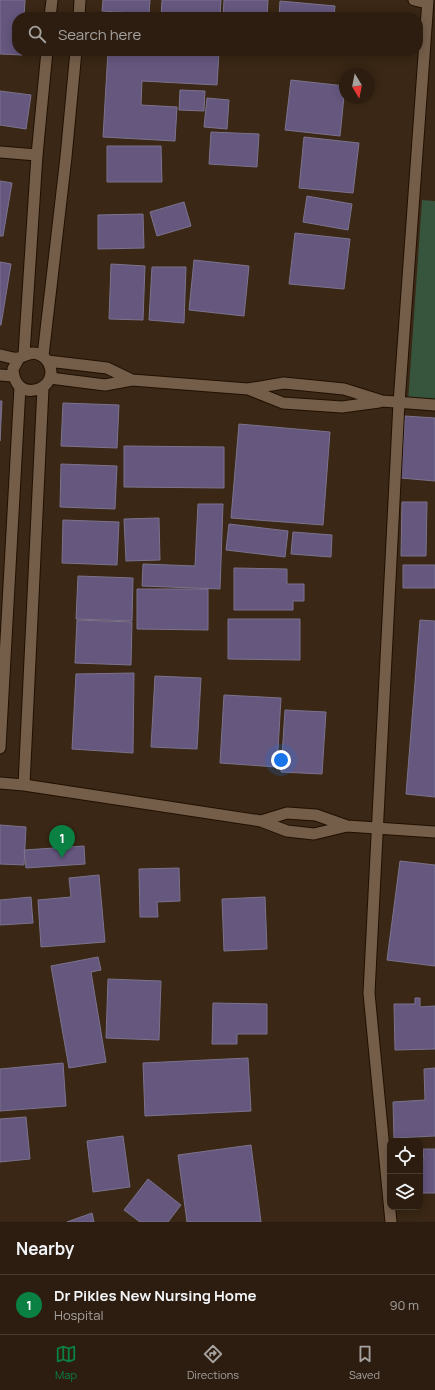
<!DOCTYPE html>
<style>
:root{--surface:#2c1d10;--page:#342619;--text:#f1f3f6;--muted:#a6a29f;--line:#483b30;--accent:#0b8043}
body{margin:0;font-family:Manrope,sans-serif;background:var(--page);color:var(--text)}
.controls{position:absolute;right:12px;bottom:12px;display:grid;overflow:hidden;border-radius:8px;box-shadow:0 2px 10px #0003}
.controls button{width:36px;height:36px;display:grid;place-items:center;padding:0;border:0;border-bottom:1px solid var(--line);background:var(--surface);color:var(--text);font:20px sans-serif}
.compass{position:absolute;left:339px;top:68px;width:36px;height:36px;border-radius:50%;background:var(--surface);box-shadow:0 2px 10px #0003;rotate:170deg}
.you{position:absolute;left:281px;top:760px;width:14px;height:14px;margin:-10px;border:3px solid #fff;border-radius:50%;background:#1a73e8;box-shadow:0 0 0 6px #1a73e833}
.badge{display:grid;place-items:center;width:26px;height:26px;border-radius:50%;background:var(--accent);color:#fff;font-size:13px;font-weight:700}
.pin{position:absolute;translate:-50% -33px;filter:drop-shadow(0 1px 2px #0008)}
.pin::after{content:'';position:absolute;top:21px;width:14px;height:12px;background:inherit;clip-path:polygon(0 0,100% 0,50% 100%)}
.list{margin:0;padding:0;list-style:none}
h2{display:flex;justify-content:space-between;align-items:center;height:52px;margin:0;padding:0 16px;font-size:17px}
h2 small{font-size:13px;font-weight:400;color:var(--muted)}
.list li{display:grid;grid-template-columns:26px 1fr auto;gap:12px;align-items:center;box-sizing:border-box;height:60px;padding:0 16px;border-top:1px solid var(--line)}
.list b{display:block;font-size:15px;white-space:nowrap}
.list p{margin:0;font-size:13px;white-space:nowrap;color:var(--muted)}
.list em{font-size:13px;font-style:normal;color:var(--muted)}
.icon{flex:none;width:22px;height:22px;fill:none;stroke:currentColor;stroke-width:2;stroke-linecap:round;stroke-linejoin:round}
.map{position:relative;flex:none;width:435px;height:1222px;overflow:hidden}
.search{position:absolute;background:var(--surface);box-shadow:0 2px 10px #0003;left:12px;right:12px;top:12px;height:44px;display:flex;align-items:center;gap:10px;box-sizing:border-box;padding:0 14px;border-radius:16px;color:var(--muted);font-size:15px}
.sheet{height:112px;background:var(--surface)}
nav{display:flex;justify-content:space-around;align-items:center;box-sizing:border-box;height:56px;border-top:1px solid var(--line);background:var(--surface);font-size:11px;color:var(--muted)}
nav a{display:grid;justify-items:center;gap:2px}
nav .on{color:var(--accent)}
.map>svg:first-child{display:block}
</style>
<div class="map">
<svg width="435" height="1222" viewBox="0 0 435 1222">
<rect width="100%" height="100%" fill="#3a2715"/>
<path fill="#36553c" d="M422 200 435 201V404L408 402Z"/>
<path fill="#65577e" stroke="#7b738d" d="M0 0H25L24 17H17V51H22V55L0 54Z
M103 0H150L149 14 102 11Z
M162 0H221L220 17H161Z
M224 0H268L267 17H223Z
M280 1 335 6 334 17H279Z
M108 51 219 52 217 85 142 81 141 105 177 107 175 141 103 137Z
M291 80 345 86 340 136 285 130Z
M180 90 205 91 204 111 179 110Z
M0 91 31 95 26 129 0 125Z
M207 98 229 100 227 129 204 127Z
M211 132 259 134 257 167 209 164Z
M304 137 359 143 353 193 299 188Z
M107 146H161L162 182H107Z
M0 181 12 183 3 236H0Z
M307 196 352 204 348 230 303 222Z
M184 202 191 226 157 236 150 212Z
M143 214 144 248 98 249V215Z
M295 233 350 239 344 289 289 284Z
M194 260 249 266 244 316 189 310Z
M0 262 11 264 1 325H0Z
M111 264 145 266 143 320 109 319Z
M152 267H186L184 323 149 320Z
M0 401H2L0 441Z
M63 403 119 405 117 448 61 446Z
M405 416 435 418V481L401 478Z
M239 424 330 432 323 525 231 518Z
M124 446 224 447V488L124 487Z
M61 464 117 466 115 509 60 507Z
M402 502H427L426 556H401Z
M198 504H223L220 589 142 586 143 564 195 566Z
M159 518 160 560 126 561 124 519Z
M63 520 119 522 117 565 62 563Z
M229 524 288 531 285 557 226 550Z
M293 532 332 535 331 557 291 554Z
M403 565H435V588H403Z
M234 568 287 569V584H304V601H293V610H234Z
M78 576 133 578 132 621 76 619Z
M137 589H208V630L137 629Z
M228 619H300V660L228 659Z
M77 620 132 622 131 665 75 663Z
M420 620 435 621V797L406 794Z
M134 673 133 753 72 749 76 674Z
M155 676 201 678 197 749 151 747Z
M224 695 281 698 277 767 220 763Z
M285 710 326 712 322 774 281 772Z
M0 825 26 827 24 865 0 864Z
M84 846 85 864 26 868 24 850Z
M400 861 435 865V966L387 960Z
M179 868 180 901 157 902 158 917H140L139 869Z
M99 875 105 942 41 947 38 900 71 897 69 878Z
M31 897 33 923 0 925V900Z
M265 897 267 949 224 951 222 899Z
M98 957 101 970 91 972 106 1062 69 1068 51 966Z
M108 979 161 981 159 1040 106 1038Z
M415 998H420V1007L435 1006V1049L395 1050 394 1004H415Z
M213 1003 267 1004V1034H237V1044H212Z
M248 1058 251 1111 145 1116 143 1063Z
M63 1063 66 1106 0 1111V1069Z
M435 1068V1136L394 1138 393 1102 425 1100 424 1069Z
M26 1117 30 1159 0 1162V1119Z
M123 1136 130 1187 93 1192 87 1141Z
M251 1145 261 1222H187L178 1155Z
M423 1149H435V1193H420V1161H424Z
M148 1179 181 1205 168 1222H140L124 1210Z
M92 1213 94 1222H67Z"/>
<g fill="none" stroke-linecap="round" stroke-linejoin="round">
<g stroke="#211001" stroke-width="13">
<path id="minor" d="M414 0 427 3
M0 152 37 155"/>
</g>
<g stroke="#211001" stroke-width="13">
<path id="tertiary" d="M50 17 52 0
M79 17 80 0
M24 354 37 155 47 51
M0 355C5 356 13 359 18 358 26 356 30 351 38 354 43 356 47 359 49 364 61 390 14 405 13 369L19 358
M43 356 66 157 76 51
M48 361 107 368 132 380
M0 375 13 376
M50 378 105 385 132 380 248 389 284 383 344 389 382 401 435 405
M248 389 283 403 342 407 379 402
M0 748 20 387
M0 783 24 785 261 821 287 831 314 834 347 826
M24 785 43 388
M261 821 287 813 316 815 347 826 435 832
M391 1222 369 993 399 403 428 0"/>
</g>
<use href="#minor" stroke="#745e4a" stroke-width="11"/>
<use href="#tertiary" stroke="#745e4a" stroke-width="11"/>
</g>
</svg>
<div class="controls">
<button><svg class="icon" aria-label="locate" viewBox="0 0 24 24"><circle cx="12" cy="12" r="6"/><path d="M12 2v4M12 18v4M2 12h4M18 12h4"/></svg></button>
<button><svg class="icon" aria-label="layers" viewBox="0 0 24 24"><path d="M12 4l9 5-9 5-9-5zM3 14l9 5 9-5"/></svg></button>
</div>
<svg class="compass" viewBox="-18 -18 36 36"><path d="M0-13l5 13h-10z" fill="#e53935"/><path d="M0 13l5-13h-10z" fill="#a6a29f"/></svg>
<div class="you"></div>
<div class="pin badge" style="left:62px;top:858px">1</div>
<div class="search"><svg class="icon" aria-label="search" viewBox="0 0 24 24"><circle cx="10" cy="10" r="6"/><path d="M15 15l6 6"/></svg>Search here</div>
</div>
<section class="sheet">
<h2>Nearby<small></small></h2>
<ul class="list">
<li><span class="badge">1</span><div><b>Dr Pikles New Nursing Home</b><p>Hospital</p></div><em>90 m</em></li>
</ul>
</section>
<nav>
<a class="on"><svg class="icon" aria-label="map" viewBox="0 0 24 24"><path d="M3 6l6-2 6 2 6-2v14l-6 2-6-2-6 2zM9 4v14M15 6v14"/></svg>Map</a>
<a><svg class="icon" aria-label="directions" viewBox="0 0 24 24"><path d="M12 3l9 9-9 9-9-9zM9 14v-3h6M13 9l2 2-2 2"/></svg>Directions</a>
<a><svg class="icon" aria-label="saved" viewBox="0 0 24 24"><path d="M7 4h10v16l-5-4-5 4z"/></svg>Saved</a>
</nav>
